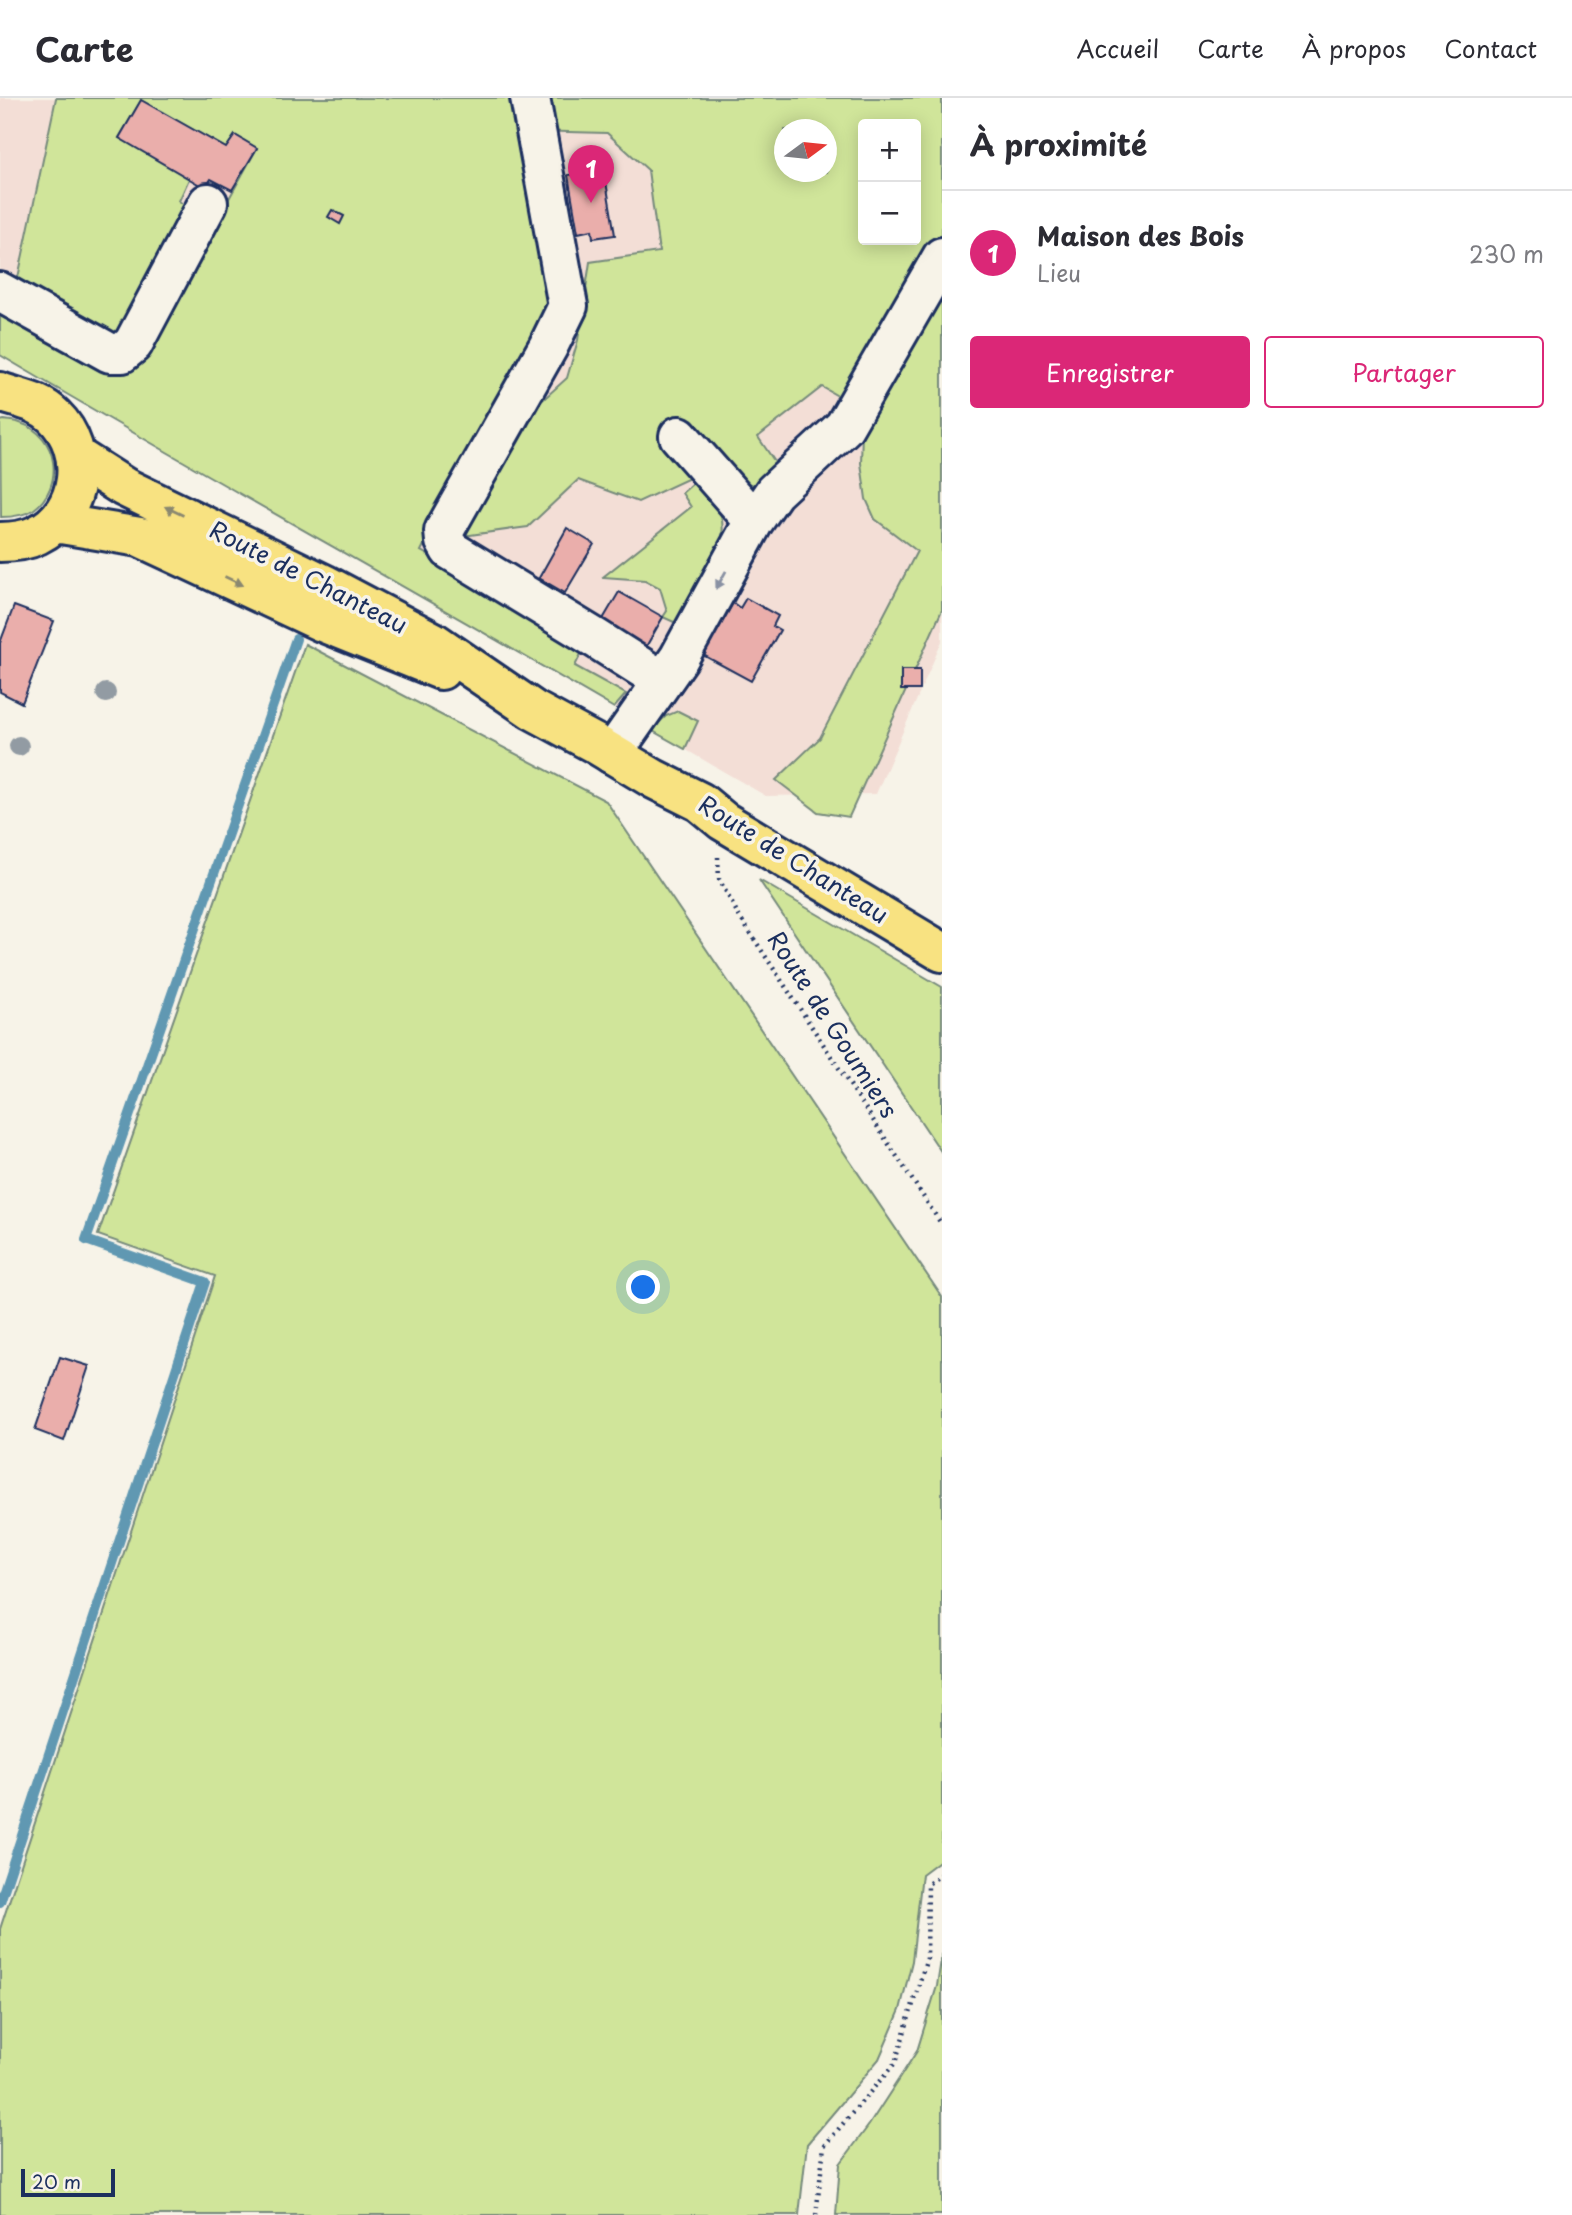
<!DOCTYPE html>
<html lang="fr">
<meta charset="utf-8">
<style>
:root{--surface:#fff;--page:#f2f2f3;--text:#2b2b33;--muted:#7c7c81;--line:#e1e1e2;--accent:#db2777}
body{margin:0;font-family:"Playpen Sans",sans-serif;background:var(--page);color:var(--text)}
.controls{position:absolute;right:21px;top:21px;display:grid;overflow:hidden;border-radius:7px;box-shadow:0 4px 18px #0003}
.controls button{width:63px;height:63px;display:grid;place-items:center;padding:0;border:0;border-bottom:2px solid var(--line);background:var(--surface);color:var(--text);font:35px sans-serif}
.compass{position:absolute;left:774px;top:21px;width:63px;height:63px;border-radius:50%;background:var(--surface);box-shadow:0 4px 18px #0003;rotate:75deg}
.scale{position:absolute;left:21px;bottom:18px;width:94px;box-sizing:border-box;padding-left:7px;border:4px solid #1b2f5e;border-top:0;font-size:19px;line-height:24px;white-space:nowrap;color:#1b2f5e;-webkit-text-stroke:5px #f7f3e8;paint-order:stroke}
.you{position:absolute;left:644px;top:1190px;width:24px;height:24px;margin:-18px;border:5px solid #fff;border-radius:50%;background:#1a73e8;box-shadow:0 0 0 10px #1a73e833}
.badge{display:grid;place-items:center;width:46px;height:46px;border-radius:50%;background:var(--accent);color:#fff;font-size:23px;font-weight:700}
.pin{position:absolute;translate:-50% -58px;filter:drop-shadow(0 2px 4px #0008)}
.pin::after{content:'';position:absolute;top:37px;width:24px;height:21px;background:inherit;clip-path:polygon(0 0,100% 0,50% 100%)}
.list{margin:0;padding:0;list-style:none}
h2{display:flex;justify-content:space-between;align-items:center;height:91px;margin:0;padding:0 28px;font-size:30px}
h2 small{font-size:23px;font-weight:400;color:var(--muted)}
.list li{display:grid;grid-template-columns:46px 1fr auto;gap:21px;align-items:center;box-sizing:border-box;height:126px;padding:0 28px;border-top:2px solid var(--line)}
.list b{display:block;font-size:26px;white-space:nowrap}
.list p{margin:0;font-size:23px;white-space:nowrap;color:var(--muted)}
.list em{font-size:23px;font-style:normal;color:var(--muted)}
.actions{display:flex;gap:14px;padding:21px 28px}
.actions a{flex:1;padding:16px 0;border:2px solid var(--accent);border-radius:7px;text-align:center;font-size:24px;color:var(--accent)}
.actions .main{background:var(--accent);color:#fff}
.map{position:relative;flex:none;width:942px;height:2117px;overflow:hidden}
header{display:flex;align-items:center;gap:42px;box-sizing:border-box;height:98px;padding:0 35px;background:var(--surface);border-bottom:2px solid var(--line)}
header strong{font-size:33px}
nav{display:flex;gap:38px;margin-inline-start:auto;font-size:24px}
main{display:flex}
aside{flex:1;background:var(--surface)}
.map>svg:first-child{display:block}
</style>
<header>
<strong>Carte</strong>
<nav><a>Accueil</a><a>Carte</a><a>À propos</a><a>Contact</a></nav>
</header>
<main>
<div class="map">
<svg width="942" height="2117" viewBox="0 0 942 2117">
<rect width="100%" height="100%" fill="#f7f3e8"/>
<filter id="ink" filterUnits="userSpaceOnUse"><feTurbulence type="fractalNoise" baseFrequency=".0143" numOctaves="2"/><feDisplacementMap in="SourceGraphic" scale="14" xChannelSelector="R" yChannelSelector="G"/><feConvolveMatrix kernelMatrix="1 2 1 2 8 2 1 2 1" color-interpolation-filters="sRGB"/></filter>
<g filter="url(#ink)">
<path fill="#f3ded6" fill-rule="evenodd" d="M0 0H942V543L876 696 766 698 0 256ZM863 26H916V142H863ZM785 32H827V74H785Z"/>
<path fill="#d0e59a" stroke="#768a7c" stroke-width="2" fill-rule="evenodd" d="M56 0H942V512L849 719 818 714 776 682 820 640 917 453 875 421 866 401 861 365 862 335 872 318 822 289 758 339 777 367 758 388 746 385 726 363 638 404 578 382 528 429 470 437 430 435 421 453 586 546 575 568 626 596 614 610C410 491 203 377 0 257V215L135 270 257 50 235 37 226 50 141 2 119 40 189 81 179 103 195 115 116 244 15 194ZM863 26H916V142H863ZM785 32H827V74H785ZM530 33 607 35 648 72 659 154 590 164 578 242 567 280 525 318 552 218Z
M4 322C9 323 15 323 20 325 59 337 65 389 33 412 23 418 12 419 1 419L0 323Z
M698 381C707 392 716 403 721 418 731 454 694 495 676 525L663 519 667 513 660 490 645 482 603 479 691 409 682 395Z
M305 546 606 703 942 1199V1761L922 1776 912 1863 900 1912 879 1961 807 2046 799 2117H0V1831L215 1178 98 1137Z
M678 613 698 623 685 651 651 632 666 618Z
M759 782 942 889V1055Z
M942 1856V2117H836L840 2066 869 2027 917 1953 937 1888Z"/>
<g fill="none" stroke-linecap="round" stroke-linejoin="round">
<path stroke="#6098b2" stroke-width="10" d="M0 1804 205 1184 86 1142 296 541"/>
</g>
<path fill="#eaaeab" stroke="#1b2f5e" stroke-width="2" d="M141 2 226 50 235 37 257 50 232 92 211 81 205 90 119 40Z
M604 72 615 137 593 140 592 132 578 135 568 77Z
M332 112 344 118 340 126 328 119Z
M567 430 594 446 565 495 539 480Z
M619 494 663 519 643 554 599 528Z
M746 500 778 518 773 528 780 532 751 583 703 557 733 505 740 510Z
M14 508 54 523 22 605 0 594V545Z
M901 572H920V592H901Z
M60 1259 89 1268 64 1343 35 1332Z"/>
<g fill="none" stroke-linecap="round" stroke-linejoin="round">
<g stroke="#1b2f5e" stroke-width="44">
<path id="minor" d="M530 0 568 208 548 249 444 433 445 443 450 452 595 540 663 583
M0 194 110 255H122L133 246 208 105
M679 338 754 423
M612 656 679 560 754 423 774 394 844 329 942 159"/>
</g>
<g stroke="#1b2f5e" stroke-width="44">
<path id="major" d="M0 294C19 301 39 303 54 318 89 352 83 415 37 437 25 443 13 444 0 444
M77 359 124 389 324 486 432 543 533 612 594 645 654 681 700 704 723 723 942 854
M55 425 140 439 322 524 441 572"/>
</g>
<path stroke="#1b2f5e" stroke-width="4.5" stroke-dasharray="2 5" stroke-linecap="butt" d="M718 759 719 781 739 818 942 1127
M816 2117 824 2048 895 1965 927 1860 928 1786 942 1776"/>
<use href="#minor" stroke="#f7f3e8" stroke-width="38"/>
<use href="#major" stroke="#f8e281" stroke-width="38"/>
</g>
<g fill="#929ba3">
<circle cx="106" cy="595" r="10"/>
<circle cx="19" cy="648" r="10"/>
</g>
<defs><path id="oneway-solid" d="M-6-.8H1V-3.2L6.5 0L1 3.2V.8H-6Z" transform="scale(1.75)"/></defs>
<g fill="#8a8870">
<use href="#oneway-solid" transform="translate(174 413) rotate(-154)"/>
<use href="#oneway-solid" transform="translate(234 483) rotate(25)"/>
</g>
<use fill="#8991a3" href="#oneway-solid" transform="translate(721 482) rotate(119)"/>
</g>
<g text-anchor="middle" stroke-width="7" stroke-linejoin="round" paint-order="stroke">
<g font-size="24" fill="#1b2f5e" stroke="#f7f3e8">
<text transform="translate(308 480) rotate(27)" y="8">Route de Chanteau</text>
<text transform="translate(793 762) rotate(32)" y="8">Route de Chanteau</text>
<text transform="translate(832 927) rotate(57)" y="8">Route de Goumiers</text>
</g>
</g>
</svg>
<div class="controls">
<button>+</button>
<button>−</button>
</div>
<svg class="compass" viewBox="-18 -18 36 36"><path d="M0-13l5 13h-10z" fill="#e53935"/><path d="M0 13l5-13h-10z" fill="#7c7c81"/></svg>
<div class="scale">20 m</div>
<div class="you"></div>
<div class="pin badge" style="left:591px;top:105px">1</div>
</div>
<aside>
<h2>À proximité<small></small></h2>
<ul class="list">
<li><span class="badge">1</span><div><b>Maison des Bois</b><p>Lieu</p></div><em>230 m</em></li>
</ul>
<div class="actions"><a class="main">Enregistrer</a><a>Partager</a></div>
</aside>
</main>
